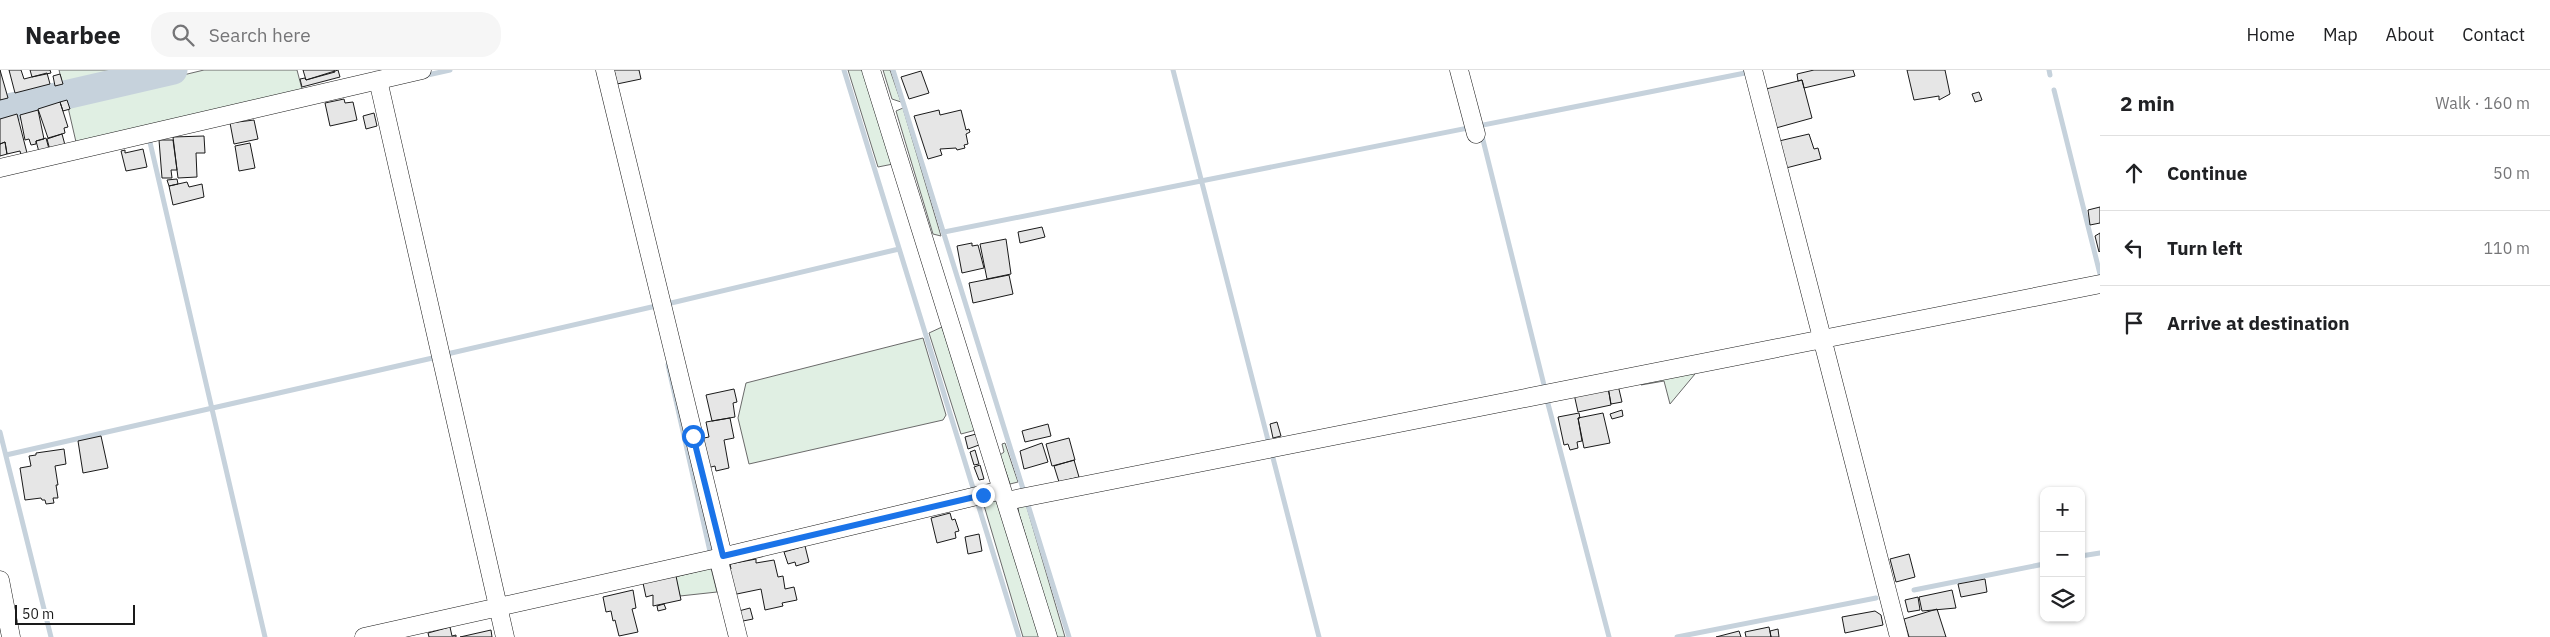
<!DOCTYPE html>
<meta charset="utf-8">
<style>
:root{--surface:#fff;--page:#f6f6f6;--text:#202124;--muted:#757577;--line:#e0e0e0}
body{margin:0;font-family:"IBM Plex Sans",sans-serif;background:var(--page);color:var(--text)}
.controls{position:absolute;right:15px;bottom:15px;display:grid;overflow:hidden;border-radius:10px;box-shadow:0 1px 4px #0004}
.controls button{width:45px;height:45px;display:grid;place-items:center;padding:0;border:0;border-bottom:1px solid var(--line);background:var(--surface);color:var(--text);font:25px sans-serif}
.scale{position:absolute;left:15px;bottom:12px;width:120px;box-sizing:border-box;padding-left:5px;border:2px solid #1a1a1a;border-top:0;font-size:14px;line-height:18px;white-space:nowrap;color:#1a1a1a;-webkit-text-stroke:4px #fff;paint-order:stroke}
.stop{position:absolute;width:15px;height:15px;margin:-11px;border:4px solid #1a73e8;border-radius:50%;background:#fff}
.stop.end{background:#1a73e8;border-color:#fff;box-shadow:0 1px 5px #0008}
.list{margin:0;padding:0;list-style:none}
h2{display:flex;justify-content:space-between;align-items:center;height:65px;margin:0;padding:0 20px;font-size:21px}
h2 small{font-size:16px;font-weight:400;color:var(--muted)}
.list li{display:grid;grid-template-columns:32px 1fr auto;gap:15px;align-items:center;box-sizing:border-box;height:75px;padding:0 20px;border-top:1px solid var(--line)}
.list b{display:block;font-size:19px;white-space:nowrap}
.list em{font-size:16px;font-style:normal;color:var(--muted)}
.icon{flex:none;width:28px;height:28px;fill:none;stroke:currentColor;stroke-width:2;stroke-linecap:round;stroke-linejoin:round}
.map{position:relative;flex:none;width:2100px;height:567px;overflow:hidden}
header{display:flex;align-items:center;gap:30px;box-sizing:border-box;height:70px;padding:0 25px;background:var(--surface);border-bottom:1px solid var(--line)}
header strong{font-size:24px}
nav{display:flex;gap:28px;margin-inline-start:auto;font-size:18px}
.search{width:350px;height:45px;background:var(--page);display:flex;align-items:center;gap:12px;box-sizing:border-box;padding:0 18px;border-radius:20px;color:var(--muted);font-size:19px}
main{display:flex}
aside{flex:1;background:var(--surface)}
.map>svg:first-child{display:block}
</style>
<header>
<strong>Nearbee</strong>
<div class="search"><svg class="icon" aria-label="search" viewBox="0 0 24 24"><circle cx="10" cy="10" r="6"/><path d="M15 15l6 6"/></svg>Search here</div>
<nav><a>Home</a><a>Map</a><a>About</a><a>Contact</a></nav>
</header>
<main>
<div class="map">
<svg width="2100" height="567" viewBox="0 0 2100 567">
<rect width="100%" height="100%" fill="#fff"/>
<path fill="#e0efe3" stroke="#6a6a6a" d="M59 0H135L63 16Z
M204 0H297L303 23 76 72 67 33Z
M848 0H863L893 94 878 97Z
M883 0H890L901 32 892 29Z
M903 38 941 166 933 164 896 41Z
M942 257 976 360 961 364 929 263Z
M923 268 946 345 943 350 749 394 738 348 746 313Z
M1700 298 1670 334 1664 311 1641 315 1642 312Z
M1005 373 1018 412 1010 414 1000 385 1004 382 1002 374Z
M995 429 998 432 1041 567H1023L983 432Z
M1026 434 1065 567H1056L1019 444 1018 437Z
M711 498 717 522 680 526 675 507Z"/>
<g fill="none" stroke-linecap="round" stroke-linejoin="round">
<path stroke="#c6d2dc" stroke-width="5" d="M844 0 1019 567
M893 0 1069 567
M1173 0 1269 374
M2049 0 2050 5
M423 6 450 0
M2054 20 2100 204
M1482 66 1545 319
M149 68 265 567
M944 162 1750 2
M667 234 899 179
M447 284 656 236
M668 295 711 486
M1547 330 1609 567
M0 362 51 567
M1272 384 1319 567
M6 385 437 287
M2081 486 2100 483
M1914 520 2044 494
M1677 567 1876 528"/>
<path stroke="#c6d2dc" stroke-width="29" d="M0 40 173 0"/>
</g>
<path fill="#e6e6e6" stroke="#1a1a1a" d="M0 0 8 28 0 30Z
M9 0H21L24 9 47 3 50 14 15 23Z
M30 0H50L51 3 32 7Z
M303 0H334L335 2 306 10Z
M338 0 340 7 302 17 300 9 305 8 306 10Z
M614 0H639L641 9 617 14Z
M1814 0H1853L1855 6 1804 18 1802 10 1798 11 1797 4Z
M1907 0H1945L1950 24 1939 30V26L1914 30Z
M921 1 929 23 909 29 901 7Z
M60 4 63 14 55 16 53 6Z
M1802 10 1812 48 1776 58 1766 19Z
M1979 22 1982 30 1975 32 1972 24Z
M344 29 345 33 353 32 357 50 330 56 325 33Z
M67 30 70 39 63 41 60 32Z
M60 32 68 57 64 58 65 63 48 68 38 39Z
M38 40 44 69 36 71V74L31 75 29 69 25 70 20 45Z
M939 40 940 45 961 40 966 60 969 59 970 62 966 64 968 74 964 75 965 78 957 80 956 78 940 79 942 85 928 89 914 46Z
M374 43 377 56 366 59 363 46Z
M17 44 27 83 21 85 20 81 7 84 5 72 0 74V49Z
M254 50 258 69 234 74 230 53Z
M62 64 65 75 50 80 47 69Z
M1809 64 1814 79 1818 78 1821 89 1786 98 1779 71Z
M204 66 205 83H196L197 107 178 108 173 67Z
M46 68 49 79 39 82 36 71Z
M159 70H173L177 100H171L172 108H162Z
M5 72 7 84 0 86V74Z
M250 73 255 98 239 101 235 76Z
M143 79 147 97 126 101 121 81 125 80V83Z
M177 109 178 114 169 116 167 110Z
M187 112 189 117 202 114 204 127 173 135 169 116Z
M2100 137V153L2090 155 2088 140Z
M1042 157 1045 167 1020 173 1018 162Z
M2100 163V181L2099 182 2095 166Z
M1006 169 1011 204 987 209 980 174Z
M972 173V176L978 175 984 198 962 203 957 176Z
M1009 205 1013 224 973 233 969 213Z
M1618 315 1622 332 1611 334 1608 317Z
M1608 317 1611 335 1578 342 1574 324Z
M734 319 737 332 733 333 735 347 712 351 706 325Z
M1622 340 1623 346 1612 349 1610 344Z
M1579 343 1580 348H1578L1582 371 1577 372 1578 378 1570 380 1568 374 1564 375 1558 347Z
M1603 343 1610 373 1584 378 1578 348Z
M730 348 734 368 724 370 729 398 716 401 715 396 703 399 699 369 709 367 706 352Z
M1277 352 1281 366 1273 368 1270 354Z
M1048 354 1051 366 1025 372 1022 361Z
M976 364 979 375 968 379 965 367Z
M101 366 108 398 83 403 78 371Z
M1069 368 1075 390 1052 396 1046 374Z
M1042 373 1048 392 1024 399 1020 381Z
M64 379 66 394 55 396 58 415H56L58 428H53L54 433 46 434 45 430H42L41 428 25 430 20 398 31 396 29 386 36 385V383Z
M975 380 979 394 974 395 970 382Z
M1074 390 1079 407 1059 412 1054 396Z
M980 395 984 409 979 410 974 397Z
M950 443 952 450 955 449 959 461 955 462 956 468 937 473 931 448Z
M979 464 982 481 968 484 965 467Z
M805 476 809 492 796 496 795 492 788 494 784 482Z
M1909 484 1915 507 1896 512 1890 489Z
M756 489V493L774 490 778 507 783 506 785 519 794 517 797 530 782 533 783 536 765 540 761 519 732 525 727 500 731 499 730 494Z
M676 506 681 530 653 536V525L646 527 643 513Z
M1985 509 1987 522 1961 527 1958 514Z
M633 520 636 538 632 539 638 562 619 566 615 550 613 551 611 541 606 542 603 527Z
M1952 520 1956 538 1922 541 1919 527Z
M1918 527 1920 540 1908 542 1905 530Z
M664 534 666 539 658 541 657 536Z
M750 538 753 549 738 552 735 542Z
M1937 539 1946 567H1909L1904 549Z
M1875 541 1881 545 1883 555 1845 563 1842 547Z
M450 557 452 566 456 565V567H429L428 563Z
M1769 557 1771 567H1746L1745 562Z
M1778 559 1779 567H1771L1770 561Z
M491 560 492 567H460Z
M1739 561 1741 567H1716Z"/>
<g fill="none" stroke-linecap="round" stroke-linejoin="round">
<g stroke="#1a1a1a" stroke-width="19">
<path id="minor" d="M605 0 723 486
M871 0 1048 567
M1459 0 1476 64
M1753 0 1899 567
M378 10 505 567
M0 98 422 0
M1006 431 2100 214
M718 487 738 567
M0 510 11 567
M364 567 709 490 1002 420"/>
</g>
<use href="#minor" stroke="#fff" stroke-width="18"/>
</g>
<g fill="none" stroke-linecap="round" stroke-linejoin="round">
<path stroke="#1a73e8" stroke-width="6" d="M693 366 723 486 983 425"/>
</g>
</svg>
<div class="controls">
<button>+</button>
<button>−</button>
<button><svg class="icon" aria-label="layers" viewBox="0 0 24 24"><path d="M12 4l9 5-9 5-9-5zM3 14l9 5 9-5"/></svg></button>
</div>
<div class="scale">50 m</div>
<div class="stop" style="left:693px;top:366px"></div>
<div class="stop end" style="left:983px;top:425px"></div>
</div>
<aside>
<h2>2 min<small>Walk · 160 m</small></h2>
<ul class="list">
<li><svg class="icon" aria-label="ahead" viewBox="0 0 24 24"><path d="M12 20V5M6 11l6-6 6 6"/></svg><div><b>Continue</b></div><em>50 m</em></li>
<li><svg class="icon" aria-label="left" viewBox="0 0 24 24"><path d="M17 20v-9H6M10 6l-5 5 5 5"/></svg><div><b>Turn left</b></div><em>110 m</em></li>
<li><svg class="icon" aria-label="arrive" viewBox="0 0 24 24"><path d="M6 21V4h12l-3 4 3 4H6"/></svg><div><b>Arrive at destination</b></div></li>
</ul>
</aside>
</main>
